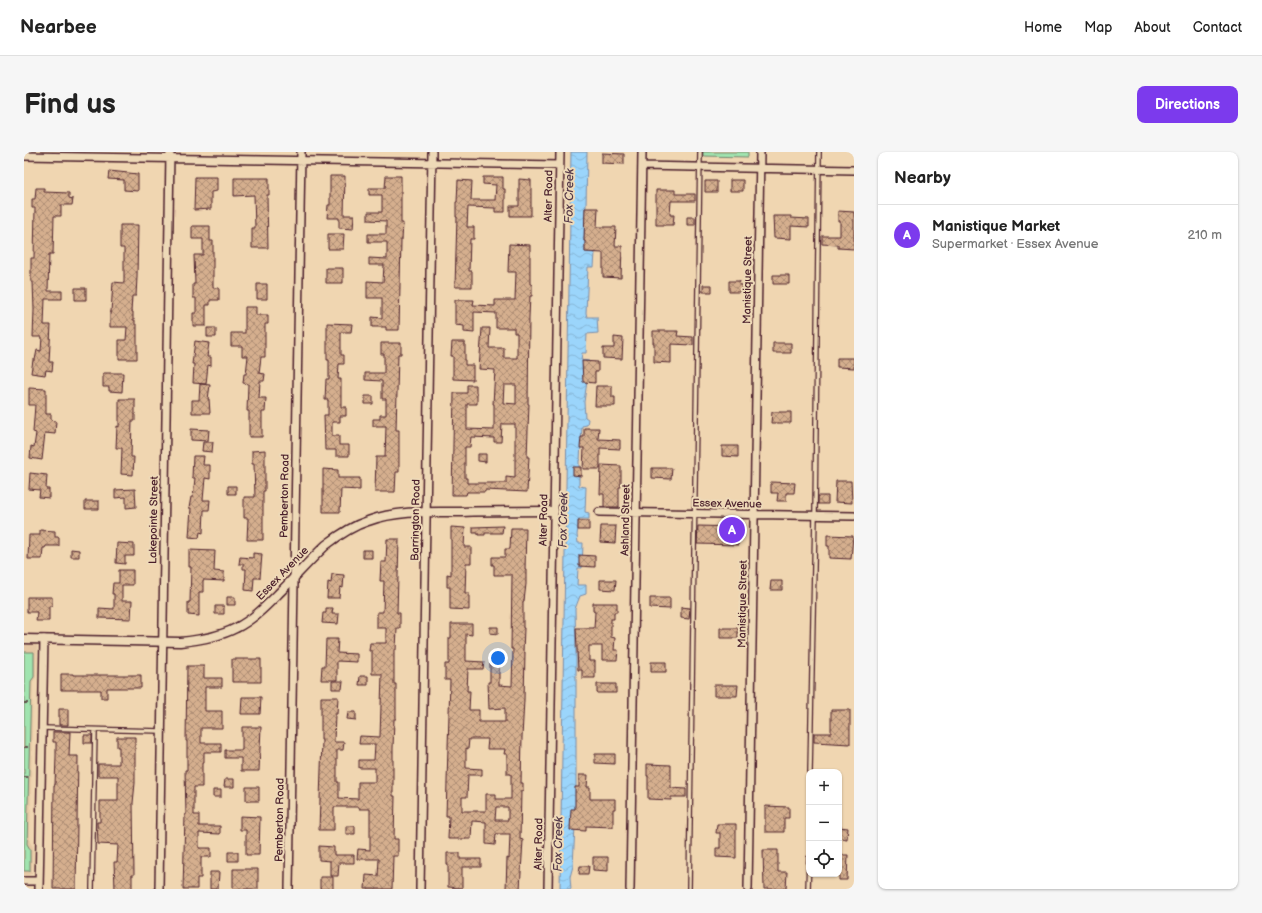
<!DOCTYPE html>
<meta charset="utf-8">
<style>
:root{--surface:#fff;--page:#f6f6f6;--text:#222;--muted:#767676;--line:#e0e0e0;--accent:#7c3aed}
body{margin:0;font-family:"Balsamiq Sans",sans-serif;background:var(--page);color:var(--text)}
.controls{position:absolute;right:12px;bottom:12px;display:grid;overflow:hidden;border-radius:8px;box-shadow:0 1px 3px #0004}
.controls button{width:36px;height:36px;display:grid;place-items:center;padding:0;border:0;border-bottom:1px solid var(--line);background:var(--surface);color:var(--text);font:20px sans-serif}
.you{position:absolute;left:474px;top:506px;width:14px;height:14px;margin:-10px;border:3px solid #fff;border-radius:50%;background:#1a73e8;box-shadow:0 0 0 6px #1a73e833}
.badge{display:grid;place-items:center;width:26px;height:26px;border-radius:50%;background:var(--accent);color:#fff;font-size:13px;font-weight:700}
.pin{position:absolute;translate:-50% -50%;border:2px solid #fff;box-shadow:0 1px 4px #0006}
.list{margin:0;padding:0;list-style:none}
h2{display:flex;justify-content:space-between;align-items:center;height:52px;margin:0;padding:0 16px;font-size:17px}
h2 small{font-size:13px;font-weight:400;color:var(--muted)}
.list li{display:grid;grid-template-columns:26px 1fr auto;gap:12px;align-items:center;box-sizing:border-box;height:60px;padding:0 16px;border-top:1px solid var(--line)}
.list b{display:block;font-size:15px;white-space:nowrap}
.list p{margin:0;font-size:13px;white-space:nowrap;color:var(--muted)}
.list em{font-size:13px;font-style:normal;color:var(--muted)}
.icon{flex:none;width:22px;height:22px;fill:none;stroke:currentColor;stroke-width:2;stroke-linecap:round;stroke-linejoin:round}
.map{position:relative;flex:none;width:830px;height:737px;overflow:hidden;border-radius:8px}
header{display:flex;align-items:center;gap:24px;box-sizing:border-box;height:56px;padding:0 20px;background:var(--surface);border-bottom:1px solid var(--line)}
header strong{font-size:19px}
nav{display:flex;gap:22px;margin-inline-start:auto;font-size:14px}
.intro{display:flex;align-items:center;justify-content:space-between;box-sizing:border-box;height:96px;padding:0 24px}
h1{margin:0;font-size:28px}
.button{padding:10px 18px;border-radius:8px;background:var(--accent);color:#fff;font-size:14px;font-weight:700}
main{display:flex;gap:24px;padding:0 24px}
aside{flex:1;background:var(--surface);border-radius:8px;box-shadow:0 1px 3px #0004}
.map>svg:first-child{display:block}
</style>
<header>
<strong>Nearbee</strong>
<nav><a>Home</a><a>Map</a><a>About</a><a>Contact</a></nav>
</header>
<div class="intro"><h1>Find us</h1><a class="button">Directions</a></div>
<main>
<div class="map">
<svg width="830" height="737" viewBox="0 0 830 737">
<defs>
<pattern id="water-waves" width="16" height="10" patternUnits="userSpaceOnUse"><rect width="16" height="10" fill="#9bd5fb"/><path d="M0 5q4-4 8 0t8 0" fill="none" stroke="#87b6d7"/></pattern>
<pattern id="building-cross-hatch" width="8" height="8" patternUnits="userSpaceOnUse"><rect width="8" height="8" fill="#d5af8e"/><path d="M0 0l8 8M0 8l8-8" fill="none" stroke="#af8e74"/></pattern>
</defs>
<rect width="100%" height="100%" fill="#f0d6b1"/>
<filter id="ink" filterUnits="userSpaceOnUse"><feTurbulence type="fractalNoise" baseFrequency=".025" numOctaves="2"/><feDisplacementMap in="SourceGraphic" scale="8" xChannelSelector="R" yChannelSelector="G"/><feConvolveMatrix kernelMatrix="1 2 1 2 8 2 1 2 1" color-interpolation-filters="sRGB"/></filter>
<g filter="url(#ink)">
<path fill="#e5c7a4" d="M0 492H11L13 494 12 525 9 530 6 690 9 695 8 721 5 723H0Z"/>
<path fill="#a0e4af" stroke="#75826d" d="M679 0H724V5L679 4Z
M0 500H10V525L7 529 3 692 6 697V719H0Z"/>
<path fill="url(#water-waves)" stroke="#7b8ca8" d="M547 0H563L562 55 561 56 560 89 573 90 561 91V100L571 101 570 115H564L562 161 563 165H573L574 181 563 182 562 201H558L557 208 566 209 560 250 561 265 564 267 563 273 558 274 556 308H555V334L562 335 561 360 565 361V367H555L553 383 554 391H559L558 416H554L553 433H562V442L556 444 551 457 552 501V654L549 714 546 725 547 737H536Z"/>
<path fill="url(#building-cross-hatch)" stroke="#4a1f2b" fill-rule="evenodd" d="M578 1 600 2V12L578 11Z
M85 19 114 22V39L100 38V28L84 27Z
M306 24H321L320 63H330L329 77 315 76V66H303L304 53H306Z
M362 24H377V71H379L378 88H377L375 178H362V175H348V165L358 166V146H343V129L359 130 360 113H345V106L363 107V90H344V82H362V69L344 68V60H358V43H345V36H361Z
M171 25H193V39L187 40V57L170 58Z
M459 25H479V37H481V60H471V56L444 55 443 75H450V87H446L445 119H448V135H431L433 65H432V50H433L434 28 448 29 447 48H471L472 33 459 32Z
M210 26H245V43H243L244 96H228V76H231L230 43 210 44Z
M495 27 507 28V64H486V54H495Z
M706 28H719V39H706Z
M681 29H693V40H681Z
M12 36H20V40L45 41V46L49 47 48 53H37V64H30L29 102H25L24 139H38V147H21L20 173H27L25 210H29L28 219 22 218 21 223 7 221 9 208H11L13 198 17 199 18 185H9L10 158 9 130H7V106H10L11 56H8V47H11Z
M632 38H651V42H671V49H647L646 63H650L649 73H632Z
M561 56H574L573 75H592L591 94H598L597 126 579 125V101L561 100V89H560Z
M814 59 830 60V97L814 96V93L798 92V84H816V69H814Z
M749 64H767V66L785 67V75L767 74V87L750 86Z
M663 65H671V73H663Z
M96 73H114L113 125 112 144H108L107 160H109V168H111V173H113V207H95V188H102L103 175H86V160H87L89 130 100 131V96H96Z
M168 74H186V89H189V136H195V148H186V153H182V174H169V161H172V146H169V132H171L170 103H179V87H168Z
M304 82H320L319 97H304Z
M485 92 506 93V132H508V144H506L505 165 504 252H505L503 305H505L503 340 461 338V340H443L442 343H428L430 241H443V233H452V241H453V252H443V277L470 278V252H469L471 218 455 217 458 176H466L465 196H480V206H493V181H490V176H472V161L450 160V181L440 180V174L431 173V148H450L449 153 471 154V148H491L492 120H484ZM480 233H492V252L479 251ZM478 272H491V326L482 325V331H443V326H441V295H446L447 285 470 286V290H477Z
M302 116H319V131H302Z
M749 123H765V132H749Z
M705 129H716L715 133H718L717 140H705Z
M233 132H243V147H233Z
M679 133H688V140H679Z
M51 136H62V148H51Z
M221 155H232V163H244V172H241V205H237L235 221 241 222 240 229H236L235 246H242L241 260H238V285H225V259H223L224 232 219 231 220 222H222L224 204H218V194H207V181H221Z
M303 171 328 172 327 180H317V203H320V212H315L314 227H317V255H322V264H316V270H308V284H315V293H325V304H312V298H301L300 263H304V248H301L302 227H305V208H303Z
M183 176H192V185H183Z
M629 179H654L653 184 669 185V193L647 192V211L630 210V191H629Z
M590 185 599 186 598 207 579 206V196H590Z
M171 189 185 191 183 205H187V214L184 213 182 232 169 231 170 212H168Z
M428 190H441V213H449V228L429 227V204H427Z
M357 191H377V202H374L372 278H375V320H372L371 340H351L352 305H361L362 274H349V267H356V263H362V247H358V229L341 228V221H360V202H357Z
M749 191H767V201H749Z
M813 206H830V216L813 215Z
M558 209 574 210V220H571V231L559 230Z
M79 221H99L98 240 85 239V235H79Z
M176 232 186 233 184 247H185L186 261H168V248H175Z
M572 234H588V245H591V254H571Z
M5 236 22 237V262H27V268L32 269 31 282 21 281 18 308 6 306 7 294 10 295 12 281 9 280 11 253H5Z
M341 244H349V252H341Z
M95 247H111V269H108L107 305H110L109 323 97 322 98 296H92L93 274 95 275Z
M748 260H767V271H747Z
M560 276H575L574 287 596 288V297L576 296V317H559L560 296H556L557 285H560Z
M167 277 185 278 184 289 167 288Z
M179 290H189L188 300 178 299Z
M698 294H714V305L698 304Z
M241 298V339H239V388H223L224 366H220V345H231L230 312H228V299Z
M454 302H462V310L454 309Z
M169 304H180L179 313H186V327L181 326 179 348H186L185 358H180L179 381 176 380 175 386 165 385 167 356H165L167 345H169L171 326H168Z
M577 313 597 314V335H595V355H580V342H576Z
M549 315H557V324L549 323Z
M628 316H648L647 327 628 326Z
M299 317 314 318V326H336V338L317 337 316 360H299Z
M6 321 23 323 22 337H25V346L15 345 16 338 5 337Z
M812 329H827L828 351 811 350Z
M747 330 771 331 770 341H762V349H753L754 341H747Z
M204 334H212V342H204Z
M111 337 112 355 102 356V345L91 346V338Z
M794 344H804V352H794Z
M61 349H75V357H61Z
M554 369H565V378H554Z
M479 374 478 381H461V383H454V381H449V375Z
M577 374H592L591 391 576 390Z
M674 374 715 375 714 393 673 392Z
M427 375 441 376 440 395H447V411H442L441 441H445V458L426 457V435H423V422L427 423Z
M487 376H502L501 418H502V432L500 449H499V476H500L499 500H501L500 548 498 585 497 631H499V639H497L496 687 499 688 496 737H482L483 706 485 707 486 682H472L471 693 462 692V670L448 669 447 687H424L425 664H422L426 528H421V512H425V486H427V472H448V483L442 482V509L460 510 459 517H444L443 539H446L445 558H455V570H481V556L465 557 464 530H466V512H475V533L488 534 489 497H487L488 423H470V413H468V405H481V397H486ZM445 587H464L463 597H481L480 602H483V622H487V647H472V642H462V659H438V645H443L444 623H458V617L442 616V596L444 597ZM472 655H484V668H471Z
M16 378 31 379V385H35V394H22L21 396H19L18 407H4L5 383H16Z
M803 383 829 384 827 407 805 406V394H803Z
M363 387H375L373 461H376V476H373L372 498H370V532H372V567H370L369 596V644H371L370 687H374V704H369L368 737H341L342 723 354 724 355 707H333L334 697 346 698V657H335V655H310V678H295L298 588H297V545H314L313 562H311L310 590H320L319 598H313V630H315V646L334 647V630H351V616H335V608H350L351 592H335L336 584 356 585 358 522H348V499H345L346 491H362V476H353V460H359L360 429H356L357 410H362Z
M93 391 110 392V404H101V412L92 411Z
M47 397 55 398V405H47Z
M165 398 191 399 190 419 200 420V429L179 428V440H175V464L164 463V450H166L167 415H165Z
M339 398H348V406H339Z
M229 401 238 402 236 426H230L229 439 221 438 222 417H219V412H215L216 405 229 406Z
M555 403 571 404V415L555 414Z
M95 418H109V433H98V449H108L107 467 75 466V456L90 457V442H88L89 431H95Z
M308 422 320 423 319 436 316 435 315 446H303L304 430 307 431Z
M576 428H592L591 438 576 437Z
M747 429H758V438H746Z
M3 445H28V454H25V469H12L13 460H3Z
M203 445H211V453H203Z
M626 446H646V457L626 456Z
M569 451H593V460H590V467H587V485L591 486 590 498H594L593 508H578V494H565V509H571V526H558V518H554L552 476H570L571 460 569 459Z
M191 454H200V462H191Z
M657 455 666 456 665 467 657 466Z
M302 456H309L308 462H315L314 472 298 471 299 461H302Z
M466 475H474V482L466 481Z
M696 476H714V486H696Z
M302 487H314L313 501 333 502V510L313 509V528H297L298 514H301Z
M208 507H237V530H208Z
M627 510H642V520H627Z
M163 514H180V526H198V535H181V559H198V576H177V591H197V600H180V611H178V635H170V663H175V674H196V682L175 681V696H187V705H177V726H173V737H159L161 663H162L161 618H163V589H162Z
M37 522H49V523H117V536H83V546H77V538H37Z
M336 524H344V533H335Z
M308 529H319L318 537H308Z
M573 532H592V541H573Z
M690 533H714L713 544H690Z
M218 545H237L236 562H217Z
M35 557H44V573H35Z
M807 558H826V592L790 590V581H807Z
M324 560H332V568L323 567Z
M218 575H237L235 619H217V606H201V598H218Z
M29 580H46L45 604H54L52 737H29L30 633H31L32 604V590H29Z
M60 583H68V591H60Z
M93 585H111V631L109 651 110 723H108V737H91L90 710H93L94 693 74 692 73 670H76V649H94V624H74V612H95V595H93Z
M571 602H591V612L571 611Z
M623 612 647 613V636L662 637V645H647V648L624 647V624H623Z
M555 623H564L563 635H566V647H591V657H589V675L562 674V679L546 678 547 657H551V635H555Z
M201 627H210V635H200Z
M222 635H235V649H222Z
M189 638H197V645H189Z
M741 654 765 655V666H760V680H741Z
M216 664 236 665 235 703H222V678H216Z
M693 672H712V706L692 705V696H696V681H692Z
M322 674H331V682H322Z
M815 675 824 676 823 687 815 686Z
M295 694 310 695V703H330V711H315L314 724H306V709L295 708Z
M739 698H754V720H763L762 737H740Z
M204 700H214V709H204Z
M423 701H436V707H457V715H438V736L424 735V713H423Z
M815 703H824L823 728H815Z
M569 705H584V719L569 718Z
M556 714H565L564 722H555Z
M209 717H234V737H209Z
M186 720H195L194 737H186Z
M296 725H309V737H296Z"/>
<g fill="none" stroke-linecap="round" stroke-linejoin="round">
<g stroke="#4a1f2b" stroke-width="6">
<path id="service" d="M18 576 137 579
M786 620 791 363 795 0
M68 737 71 578
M665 737 676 0
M784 737 785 706"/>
</g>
<g stroke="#4a1f2b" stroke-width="10">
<path id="minor" d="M0 4 535 13
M618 14 830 18
M575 360 830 364
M0 729H15
M15 737 20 487
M135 737 146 0
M265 737 277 0
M396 737 408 0
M524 737 536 0
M606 737 618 0
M724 737 736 0"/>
</g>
<g stroke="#4a1f2b" stroke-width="11">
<path id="tertiary" d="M0 487 156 490C176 488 195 485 212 476 230 467 243 453 257 439 272 424 286 408 302 393 315 383 328 374 344 369 374 358 407 360 438 360 469 359 500 359 530 359"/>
</g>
<path stroke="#4a1f2b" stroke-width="1.5" stroke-dasharray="4 3" stroke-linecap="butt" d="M0 551H6
M0 595H5
M0 625H5"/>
<use href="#service" stroke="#eed9b7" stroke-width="3.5"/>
<use href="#minor" stroke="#eed9b7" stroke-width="7"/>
<use href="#tertiary" stroke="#eed9b7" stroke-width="8"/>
</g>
</g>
<g text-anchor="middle" stroke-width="4" stroke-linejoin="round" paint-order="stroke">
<g font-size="11" fill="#4a1f2b" stroke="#eed9b7">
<text transform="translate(524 44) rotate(-89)" y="4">Alter Road</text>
<text transform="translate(723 128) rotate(-89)" y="4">Manistique Street</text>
<text transform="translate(260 344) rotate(-89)" y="4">Pemberton Road</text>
<text transform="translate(703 351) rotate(1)" y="4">Essex Avenue</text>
<text transform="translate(129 368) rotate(-89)" y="4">Lakepointe Street</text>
<text transform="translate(391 368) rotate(-89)" y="4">Barrington Road</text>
<text transform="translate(519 368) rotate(-89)" y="4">Alter Road</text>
<text transform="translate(601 368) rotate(-89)" y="4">Ashland Street</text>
<text transform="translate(258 421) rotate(-46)" y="4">Essex Avenue</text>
<text transform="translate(718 452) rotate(-89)" y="4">Manistique Street</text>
<text transform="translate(255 668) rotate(-89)" y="4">Pemberton Road</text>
<text transform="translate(514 692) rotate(-89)" y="4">Alter Road</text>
</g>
<g font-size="12" font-style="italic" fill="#563a4a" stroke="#eed9b7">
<text transform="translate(545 44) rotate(-89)" y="4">Fox Creek</text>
<text transform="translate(539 368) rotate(-89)" y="4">Fox Creek</text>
<text transform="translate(534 692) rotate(-89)" y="4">Fox Creek</text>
</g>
</g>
</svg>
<div class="controls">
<button>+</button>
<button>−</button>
<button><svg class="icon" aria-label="locate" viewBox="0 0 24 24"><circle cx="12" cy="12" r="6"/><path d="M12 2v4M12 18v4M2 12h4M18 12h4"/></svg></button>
</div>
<div class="you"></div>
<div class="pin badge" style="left:708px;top:378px">A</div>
</div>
<aside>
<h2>Nearby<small></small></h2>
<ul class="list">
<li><span class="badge">A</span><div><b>Manistique Market</b><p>Supermarket · Essex Avenue</p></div><em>210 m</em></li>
</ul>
</aside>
</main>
